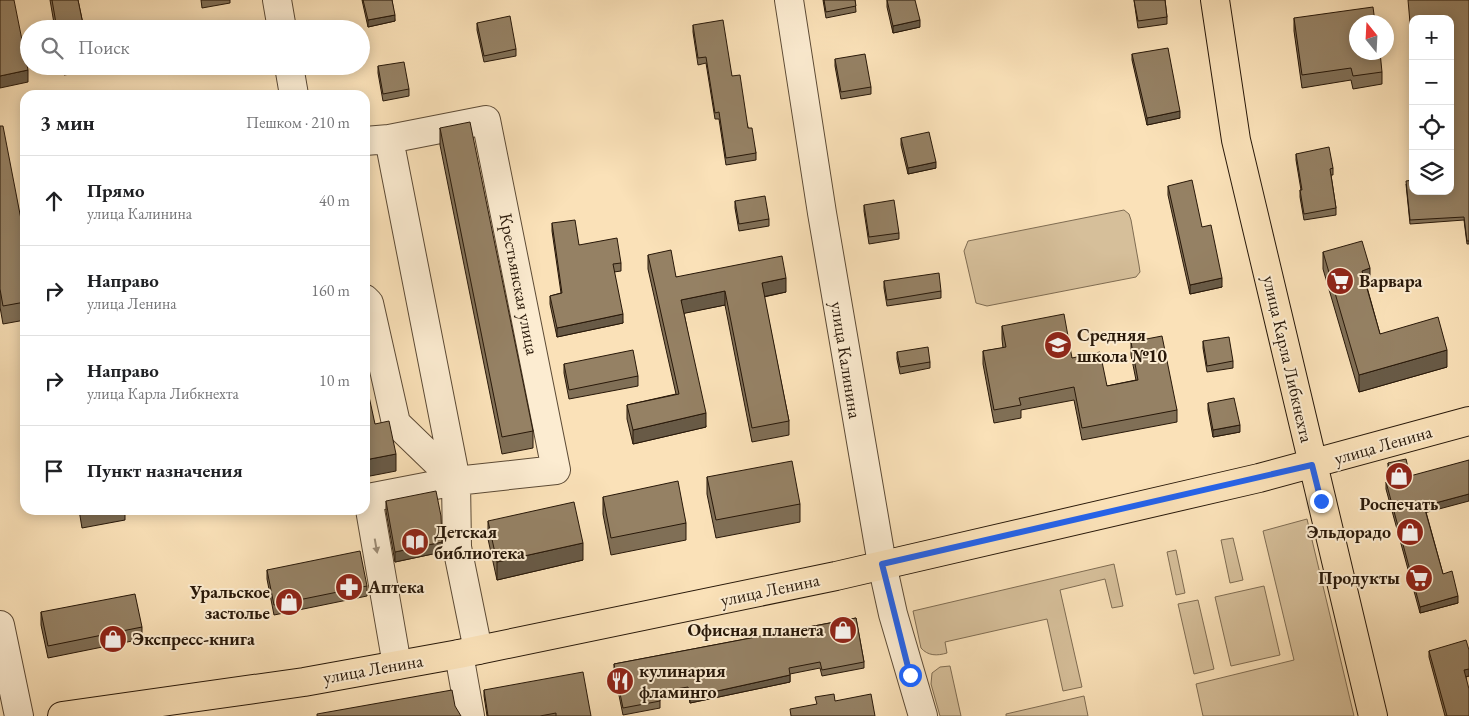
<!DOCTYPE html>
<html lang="ru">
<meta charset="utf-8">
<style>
:root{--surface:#fff;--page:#f2f2f2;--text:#202124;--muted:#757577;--line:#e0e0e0}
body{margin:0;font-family:"EB Garamond",serif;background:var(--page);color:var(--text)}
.controls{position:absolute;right:15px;top:15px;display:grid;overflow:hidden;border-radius:10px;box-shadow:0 2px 12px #0003}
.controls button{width:45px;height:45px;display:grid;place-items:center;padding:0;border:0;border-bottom:1px solid var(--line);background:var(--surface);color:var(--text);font:25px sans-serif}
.compass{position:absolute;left:1349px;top:15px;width:45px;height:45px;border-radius:50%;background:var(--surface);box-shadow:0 2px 12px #0003;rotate:342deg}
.stop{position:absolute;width:15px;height:15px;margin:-11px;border:4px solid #2563eb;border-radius:50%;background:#fff}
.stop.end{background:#2563eb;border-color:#fff;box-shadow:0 1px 5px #0008}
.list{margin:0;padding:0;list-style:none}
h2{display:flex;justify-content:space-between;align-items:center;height:65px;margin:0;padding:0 20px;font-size:21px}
h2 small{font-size:16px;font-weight:400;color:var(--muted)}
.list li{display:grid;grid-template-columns:32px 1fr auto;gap:15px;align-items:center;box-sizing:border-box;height:90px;padding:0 20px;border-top:1px solid var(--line)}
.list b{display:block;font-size:19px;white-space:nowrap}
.list p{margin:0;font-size:16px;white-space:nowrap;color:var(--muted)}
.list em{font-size:16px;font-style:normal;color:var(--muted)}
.icon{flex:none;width:28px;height:28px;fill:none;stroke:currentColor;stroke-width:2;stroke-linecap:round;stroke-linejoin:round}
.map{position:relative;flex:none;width:1469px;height:716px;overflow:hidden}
.search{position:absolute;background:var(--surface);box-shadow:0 2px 12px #0003;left:20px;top:20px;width:350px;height:55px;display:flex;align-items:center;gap:12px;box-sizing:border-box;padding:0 18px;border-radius:28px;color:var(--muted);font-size:19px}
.panel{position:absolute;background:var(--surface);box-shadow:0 2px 12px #0003;left:20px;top:90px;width:350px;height:425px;border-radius:15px}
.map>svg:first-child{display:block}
</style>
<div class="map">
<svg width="1469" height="716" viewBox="0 0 1469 716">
<rect width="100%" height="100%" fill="#fae1b8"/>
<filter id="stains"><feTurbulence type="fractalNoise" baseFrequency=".004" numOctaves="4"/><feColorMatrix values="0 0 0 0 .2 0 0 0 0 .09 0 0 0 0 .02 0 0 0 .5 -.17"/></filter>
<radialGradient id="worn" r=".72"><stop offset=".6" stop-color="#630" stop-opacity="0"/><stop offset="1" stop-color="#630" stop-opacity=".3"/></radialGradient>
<path fill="#d6bf9a" stroke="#7f6c52" d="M1124 210 1129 214 1131 220 1139 265 1140 272 1136 277 987 306 976 303 964 251 968 241Z
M1307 519 1354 716H1203L1196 684 1294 660 1263 531Z
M1233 538 1243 580 1230 583 1221 540Z
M1176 550 1185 593 1176 595 1167 552Z
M1114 564 1123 606 1112 608 1105 579 1060 590 1082 687 1063 691 1047 619 945 642 947 653C937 656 928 656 921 648L913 611Z
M1264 586 1280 655 1231 666 1215 597Z
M1198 600 1214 669 1194 674 1178 604Z
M950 666 961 716H940L931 684 932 673 940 667Z
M1084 696 1088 716H1006V714Z"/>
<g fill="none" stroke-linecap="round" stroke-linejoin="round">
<g stroke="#5c4a35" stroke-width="30">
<path id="minor" d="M277 0 282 29
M789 0 822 213 882 564 893 614 923 716
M289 66 294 95
M389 139 456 481
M365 141 389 139 486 120 556 470 456 481 457 547 478 650
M365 299 369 303 396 423 456 481 368 498 397 665
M0 625 19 716
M459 654 470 716"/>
</g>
<g stroke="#281809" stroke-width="30">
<path id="major" d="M1215 0 1236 140 1373 716
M62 716 304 682 459 654 836 576 1259 478 1469 421"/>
</g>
<use href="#minor" stroke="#fcecd1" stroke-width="28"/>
<use href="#major" stroke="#fae1b8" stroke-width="28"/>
</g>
<path fill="#806f56" stroke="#281809" d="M50 0H78L84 29H55Z
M201 0H230V3L202 8Z
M362 0H392L395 21 368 27Z
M823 0H855L856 12 826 18Z
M887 0 920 27 893 33 887 7Z
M1134 0H1165L1167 17V24L1138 28Z
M1469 0V244H1467L1464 220 1410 224 1406 184 1450 191Z
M1294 18 1382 72V84L1353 89 1351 80 1302 88 1294 31Z
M477 23 516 49V56L484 62 477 30Z
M693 25 732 76 756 153V160L726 165 719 119H715L706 63 698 65 693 32Z
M1132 54 1180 118 1147 125 1132 60Z
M835 59 871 87V94L841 99 835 66Z
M62 66H89V71L64 75Z
M378 66 409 89V96L383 101 378 73Z
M0 126 25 240V320L3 324 0 307Z
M440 128 533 431V448L502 454 440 145Z
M901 138 936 168 908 174 901 145Z
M1296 154 1333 168V175H1331L1336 208V215L1304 220 1300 197V190H1301L1296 160Z
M1168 186 1202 227 1222 287 1190 294 1168 195Z
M735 201 769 219V226L739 231 735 208Z
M864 205 899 233V239L869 244 864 211Z
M552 223 579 245 621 263V271L614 272 623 323 557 337 550 304V296L561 293 552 231Z
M1323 252 1370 286 1367 287 1380 334 1447 367 1359 392 1323 269Z
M648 255 676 277 786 292 764 297 789 421V435L752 442 725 305 684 313 706 427 633 444 627 419V405L676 394 648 269Z
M884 281 941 291V298L887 306 884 288Z
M1002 326 1072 358 1107 386 1136 380 1131 355V342L1177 410V422L1082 440 1074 400 1021 410V418L994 423 983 364V351L1003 348 1002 339Z
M1203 341 1233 361V368L1207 372 1203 348Z
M897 352 930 362V368L900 374 897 359Z
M564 364 638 376V386L569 399 564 373Z
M1208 403 1240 432 1213 437 1208 410Z
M1388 463 1410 476 1426 512 1443 574 1458 603 1420 613 1386 489V482L1390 481 1388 470Z
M707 477 800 504V522L716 538 707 494Z
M603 497 686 523V540L611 555 603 514Z
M386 501 442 552 395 562 386 511Z
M79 510H125V520L82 528Z
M488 521 583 560 497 580 488 539Z
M267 570 367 586V596L274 615 267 579Z
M41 612 142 627V639L48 658 41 625Z
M856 618 864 662V668L822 676 820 668 790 674V682L690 703 688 693 660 699V708L623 715 614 671V664Z
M1469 650V676L1466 677 1469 716H1445L1429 657V651Z
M484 690 591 716H487L484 696Z"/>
<path fill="#685a46" stroke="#281809" d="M395 15V21L368 27V20Z
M920 20V27L893 33V26Z
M28 70V82L0 88V76Z
M1180 111V118L1147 125V118Z
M936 162V168L908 174V168Z
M1370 268V286L1362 288V271Z
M786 278V292L762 297V283Z
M1222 278V287L1190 294V285Z
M725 291V305L681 314V300Z
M623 314V323L557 337V328Z
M1447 350V367L1359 392V375Z
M706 413V427L633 444V430Z
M1240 425V432L1213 437V430Z
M396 454V471L365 477V460Z
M1469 494V501L1424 513V506Z
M442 542V552L395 562V552Z
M583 543V560L497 580V562Z
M1458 596V603L1420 613V607Z
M1469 669V676L1464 677V670Z
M790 675V682L690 703V697Z"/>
<path fill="#958164" stroke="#281809" d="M0 0H14L28 70 0 76Z
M52 0H78L84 29H57Z
M363 0H392L395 15 368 20Z
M824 0H855L856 6 826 12Z
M887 0H915L920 20 893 26Z
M1134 0H1165L1167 17 1138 21Z
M1408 0H1469V241H1467L1464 217 1410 220 1406 181 1413 180V191H1450V19H1413V57Z
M1373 7 1375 22H1356V52H1380L1382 72 1353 76 1351 68 1302 75 1294 18Z
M510 16 516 49 484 56 477 23Z
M723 20 732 76 740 75 748 128H752L756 153 726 158 719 112 715 113 706 57 698 58 693 25Z
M1168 48 1180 111 1147 118 1132 54Z
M865 54 871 87 841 92 835 59Z
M404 62 409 89 383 94 378 66Z
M470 122 533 431 502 437 440 128Z
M0 126H3L25 240V302L3 306 0 289Z
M929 132 936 162 908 168 901 138Z
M1329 147 1333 168 1330 169 1336 208 1304 214 1300 190H1302L1296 154Z
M1192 180 1202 227 1211 225 1222 278 1190 285 1168 186Z
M765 196 769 219 739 224 735 201Z
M894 200 899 233 869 237 864 205Z
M575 220 579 245 617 238 621 263 613 264 623 314 557 328 550 296 562 293 552 223Z
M1362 241 1370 268 1362 271 1380 334 1438 317 1447 350 1359 375 1323 252Z
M671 250 676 277 782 256 786 278 762 283 789 421 752 428 725 291 681 300 706 413 633 430 627 405 679 394 648 255Z
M939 273 941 291 887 300 884 281Z
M1064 314 1072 358 1100 352 1107 386 1138 380 1131 342 1162 336 1177 410 1082 428 1074 387 1019 398 1021 405 994 410 983 351 1006 347 1002 326Z
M1229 337 1233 361 1207 366 1203 341Z
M928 347 930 362 900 367 897 352Z
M633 350 638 376 569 390 564 364Z
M365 378 375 424 389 421 396 454 365 460Z
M1234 398 1240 425 1213 430 1208 403Z
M1406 459 1410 476 1469 460V494L1424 506 1443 574 1452 571 1458 596 1420 607 1386 482 1392 481 1388 463Z
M792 461 800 504 716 520 707 477Z
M678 481 686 523 611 538 603 497Z
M436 491 441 516 442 542 395 552 386 501Z
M574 502 583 543 497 562 488 521Z
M360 551 367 586 274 605 267 570Z
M135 594 142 627 48 646 41 612Z
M856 618 864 662 822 670 820 662 789 668 790 675 690 697 688 687 658 692 660 701 623 708 614 664Z
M1466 640 1469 650V669L1464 670 1469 689V716H1447L1429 651Z
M583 672 591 716H556V713L540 716H488L484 690Z
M452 690 455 706 461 716H317V714Z
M834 694 835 701 871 694 875 716H791L790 709 817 704 815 697Z"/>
<defs><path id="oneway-solid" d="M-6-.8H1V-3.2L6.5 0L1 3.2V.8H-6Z" transform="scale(1.25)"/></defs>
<use fill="#9d8d77" href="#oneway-solid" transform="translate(376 546) rotate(80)"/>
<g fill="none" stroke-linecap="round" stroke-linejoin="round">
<path stroke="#2563eb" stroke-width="6" d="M910 675 882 564 1312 465 1321 501"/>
</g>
<defs>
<g id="supermarket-disc" transform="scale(1.4375)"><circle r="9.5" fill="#8f2418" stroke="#fcecd1"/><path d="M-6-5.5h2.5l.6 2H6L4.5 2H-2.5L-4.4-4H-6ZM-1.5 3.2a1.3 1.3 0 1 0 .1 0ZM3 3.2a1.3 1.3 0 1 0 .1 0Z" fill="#fff"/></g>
<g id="school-disc" transform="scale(1.4375)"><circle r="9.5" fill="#8f2418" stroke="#fcecd1"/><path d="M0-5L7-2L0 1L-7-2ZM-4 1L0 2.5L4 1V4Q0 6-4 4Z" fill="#fff"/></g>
<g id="shop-disc" transform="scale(1.4375)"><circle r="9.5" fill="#8f2418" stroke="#fcecd1"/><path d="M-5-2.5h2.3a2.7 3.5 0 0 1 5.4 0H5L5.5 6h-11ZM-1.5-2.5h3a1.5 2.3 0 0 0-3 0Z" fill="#fff"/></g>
<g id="library-disc" transform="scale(1.4375)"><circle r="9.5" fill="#8f2418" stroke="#fcecd1"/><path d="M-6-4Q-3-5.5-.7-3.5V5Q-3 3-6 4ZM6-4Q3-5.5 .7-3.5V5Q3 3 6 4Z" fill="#fff"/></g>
<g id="pharmacy-disc" transform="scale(1.4375)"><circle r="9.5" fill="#8f2418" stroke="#fcecd1"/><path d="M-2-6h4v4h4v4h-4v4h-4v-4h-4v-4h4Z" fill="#fff"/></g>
<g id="restaurant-disc" transform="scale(1.4375)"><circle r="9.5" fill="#8f2418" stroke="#fcecd1"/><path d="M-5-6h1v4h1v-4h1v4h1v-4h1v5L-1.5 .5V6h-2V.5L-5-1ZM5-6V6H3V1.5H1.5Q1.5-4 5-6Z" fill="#fff"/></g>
</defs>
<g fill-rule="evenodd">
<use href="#supermarket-disc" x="1340" y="281"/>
<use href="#school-disc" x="1058" y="345"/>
<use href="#shop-disc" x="1399" y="476"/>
<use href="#shop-disc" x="1410" y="532"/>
<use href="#library-disc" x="415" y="542"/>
<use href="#supermarket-disc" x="1419" y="578"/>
<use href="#pharmacy-disc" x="349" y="587"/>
<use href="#shop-disc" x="289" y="602"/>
<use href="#shop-disc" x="843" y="630"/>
<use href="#shop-disc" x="113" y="639"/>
<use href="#restaurant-disc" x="620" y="681"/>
</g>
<g text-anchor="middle" stroke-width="4" stroke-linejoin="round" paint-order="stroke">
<g font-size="18" font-weight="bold" fill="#281809" stroke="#fcecd1" text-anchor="start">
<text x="1359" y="287">Варвара</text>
<text x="1077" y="341">Средняя<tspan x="1077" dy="21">школа №10</tspan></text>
<text x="1399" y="510" text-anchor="middle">Роспечать</text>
<text x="434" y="538">Детская<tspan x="434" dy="21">библиотека</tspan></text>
<text x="1391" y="538" text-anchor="end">Эльдорадо</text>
<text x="1400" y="584" text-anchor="end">Продукты</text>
<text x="368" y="593">Аптека</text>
<text x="270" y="598" text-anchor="end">Уральское<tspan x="270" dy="21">застолье</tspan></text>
<text x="824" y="636" text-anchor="end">Офисная планета</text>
<text x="132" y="645">Экспресс-книга</text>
<text x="639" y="677">кулинария<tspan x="639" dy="21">фламинго</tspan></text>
</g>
<g font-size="18" fill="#281809" stroke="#fcecd1">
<text transform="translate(519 284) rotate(79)" y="6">Крестьянская улица</text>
<text transform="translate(1288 359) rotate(77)" y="6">улица Карла Либкнехта</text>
<text transform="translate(846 360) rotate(81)" y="6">улица Калинина</text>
<text transform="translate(1383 445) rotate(-16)" y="6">улица Ленина</text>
<text transform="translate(770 590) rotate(-12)" y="6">улица Ленина</text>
<text transform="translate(373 669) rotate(-10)" y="6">улица Ленина</text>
</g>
</g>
<rect width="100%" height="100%" filter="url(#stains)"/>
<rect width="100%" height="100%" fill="url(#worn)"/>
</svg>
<div class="controls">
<button>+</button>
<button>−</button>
<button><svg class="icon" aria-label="locate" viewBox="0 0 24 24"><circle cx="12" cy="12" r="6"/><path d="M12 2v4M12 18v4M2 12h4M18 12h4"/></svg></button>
<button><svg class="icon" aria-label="layers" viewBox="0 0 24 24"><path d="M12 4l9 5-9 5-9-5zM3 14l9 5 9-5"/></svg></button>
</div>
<svg class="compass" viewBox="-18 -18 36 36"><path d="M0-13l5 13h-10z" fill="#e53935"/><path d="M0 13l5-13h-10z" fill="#757577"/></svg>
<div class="stop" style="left:910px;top:675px"></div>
<div class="stop end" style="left:1321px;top:501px"></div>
<div class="search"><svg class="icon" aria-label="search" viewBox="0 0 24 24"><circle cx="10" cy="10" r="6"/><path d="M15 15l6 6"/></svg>Поиск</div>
<section class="panel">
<h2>3 мин<small>Пешком · 210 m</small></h2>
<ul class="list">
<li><svg class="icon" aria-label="ahead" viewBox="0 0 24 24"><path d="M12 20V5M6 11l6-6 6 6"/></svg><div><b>Прямо</b><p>улица Калинина</p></div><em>40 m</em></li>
<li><svg class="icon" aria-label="right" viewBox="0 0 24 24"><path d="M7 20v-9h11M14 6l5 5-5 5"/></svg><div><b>Направо</b><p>улица Ленина</p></div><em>160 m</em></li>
<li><svg class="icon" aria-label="right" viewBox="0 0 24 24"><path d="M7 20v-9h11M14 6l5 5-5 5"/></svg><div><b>Направо</b><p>улица Карла Либкнехта</p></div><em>10 m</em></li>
<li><svg class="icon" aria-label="arrive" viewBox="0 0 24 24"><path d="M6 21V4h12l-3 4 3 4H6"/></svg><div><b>Пункт назначения</b></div></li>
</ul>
</section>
</div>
